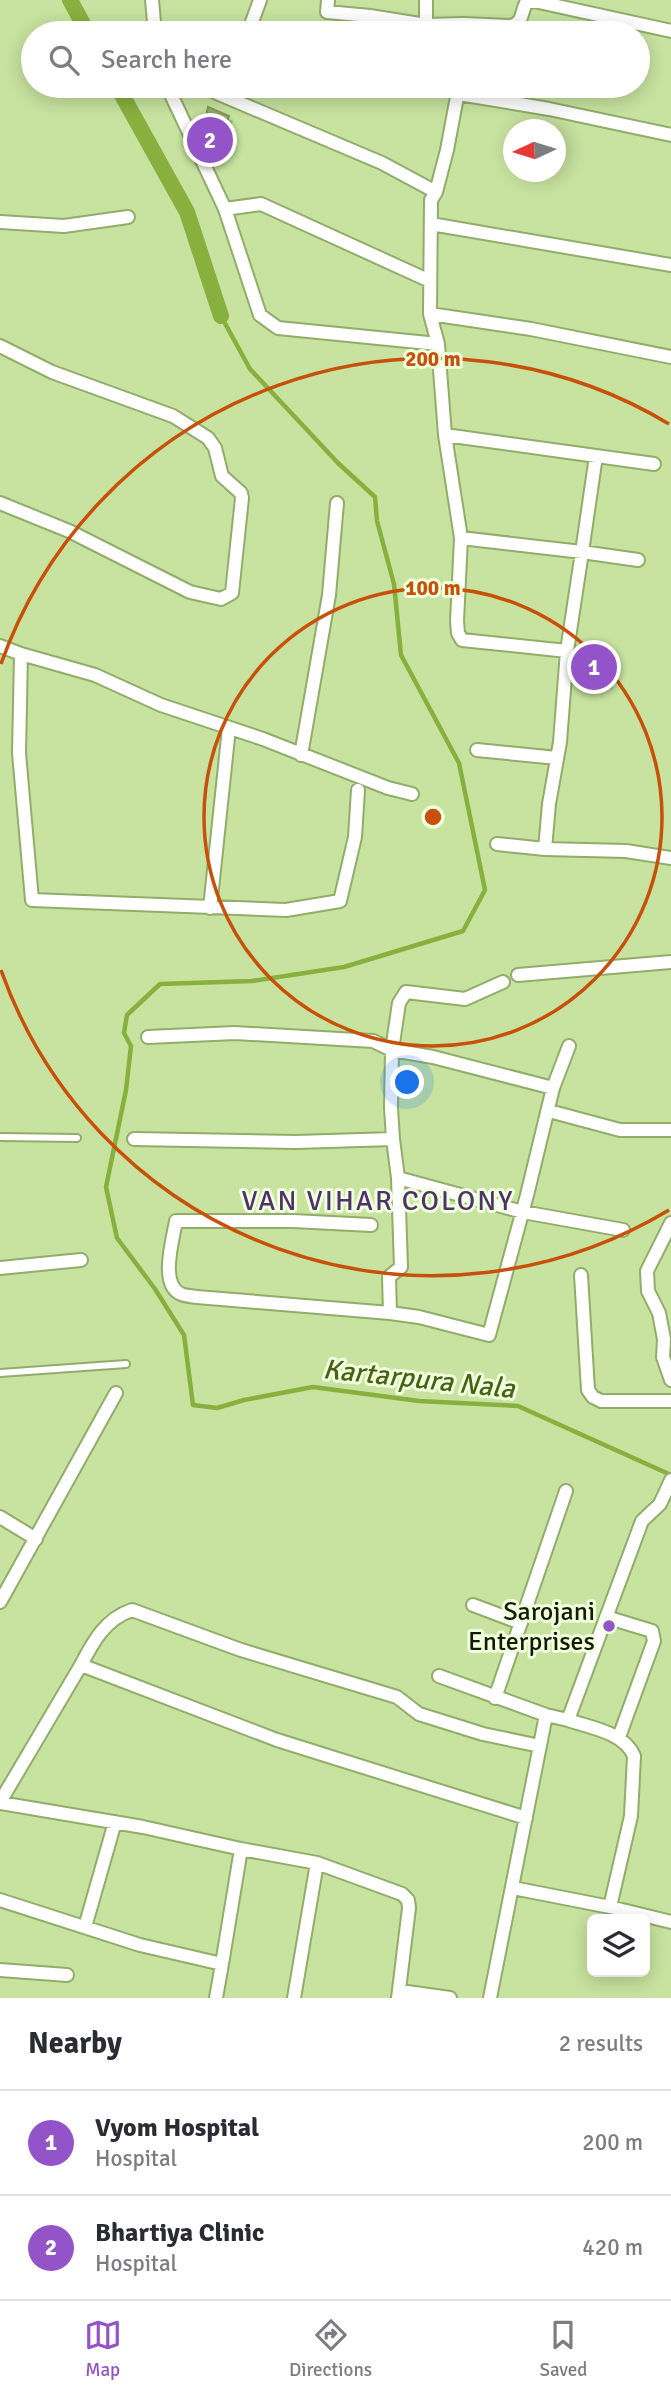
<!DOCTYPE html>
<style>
:root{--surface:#fff;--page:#f7f7f7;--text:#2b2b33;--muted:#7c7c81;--line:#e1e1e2;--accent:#9353c9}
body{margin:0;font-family:Signika,sans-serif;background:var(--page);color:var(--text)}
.controls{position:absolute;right:21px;bottom:21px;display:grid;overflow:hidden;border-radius:10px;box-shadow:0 4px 18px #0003}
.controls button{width:63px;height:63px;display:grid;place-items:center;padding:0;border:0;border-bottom:2px solid var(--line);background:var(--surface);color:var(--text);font:35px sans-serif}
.compass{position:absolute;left:503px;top:119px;width:63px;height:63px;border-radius:50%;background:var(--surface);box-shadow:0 4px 18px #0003;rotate:266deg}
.you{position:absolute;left:408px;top:1083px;width:24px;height:24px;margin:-18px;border:5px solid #fff;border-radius:50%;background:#1a73e8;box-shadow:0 0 0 10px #1a73e833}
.badge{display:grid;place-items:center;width:46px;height:46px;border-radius:50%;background:var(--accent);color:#fff;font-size:23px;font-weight:700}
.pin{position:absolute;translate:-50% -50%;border:4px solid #fff;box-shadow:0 2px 7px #0006}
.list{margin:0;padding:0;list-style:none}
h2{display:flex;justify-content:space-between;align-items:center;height:91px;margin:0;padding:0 28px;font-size:30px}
h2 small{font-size:23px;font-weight:400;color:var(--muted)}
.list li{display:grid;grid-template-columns:46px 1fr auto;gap:21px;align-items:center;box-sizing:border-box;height:105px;padding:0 28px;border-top:2px solid var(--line)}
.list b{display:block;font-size:26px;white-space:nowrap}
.list p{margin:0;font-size:23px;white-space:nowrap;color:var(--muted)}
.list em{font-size:23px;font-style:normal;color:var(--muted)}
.icon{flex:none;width:38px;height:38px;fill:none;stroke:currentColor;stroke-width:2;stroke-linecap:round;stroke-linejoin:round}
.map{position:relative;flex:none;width:671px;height:1998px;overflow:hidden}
.search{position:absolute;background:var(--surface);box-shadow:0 4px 18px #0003;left:21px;right:21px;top:21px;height:77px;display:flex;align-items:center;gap:18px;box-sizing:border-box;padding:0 24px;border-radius:38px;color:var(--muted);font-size:26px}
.sheet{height:301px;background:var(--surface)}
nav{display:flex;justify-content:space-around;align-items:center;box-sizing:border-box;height:98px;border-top:2px solid var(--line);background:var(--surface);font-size:19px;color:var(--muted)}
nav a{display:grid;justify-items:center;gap:4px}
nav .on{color:var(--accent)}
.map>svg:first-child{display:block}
</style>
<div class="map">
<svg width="671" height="1998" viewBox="0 0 671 1998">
<rect width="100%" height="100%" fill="#c7e39f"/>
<path fill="#0003" d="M209 110 233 121 218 157 209 150Z
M587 658 617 666 612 689 580 682Z"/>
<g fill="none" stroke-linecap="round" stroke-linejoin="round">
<path stroke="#88b03e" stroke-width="4.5" d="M221 316 250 369 338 463 375 497 377 521 394 584 401 655 459 763 485 890 463 931 344 967 252 981 160 984 127 1015 124 1033 131 1046 126 1090 106 1187 117 1238 155 1289 184 1335 193 1405 217 1408 244 1400 313 1387 419 1401 518 1406 671 1475"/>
<path stroke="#88b03e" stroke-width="16" d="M70 0 88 33
M117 86 187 212 221 316"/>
</g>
<path fill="#99b371" stroke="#839d5c" stroke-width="2" d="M208 107 229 116 213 156 207 151 201 138Z
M586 656 612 661 607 688 573 681 575 665 584 667Z"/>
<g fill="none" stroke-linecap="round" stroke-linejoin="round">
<g stroke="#92ac6a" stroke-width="10">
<path id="lane" d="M0 1137 77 1138
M0 1373 126 1364"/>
</g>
<g stroke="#92ac6a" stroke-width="16">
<path id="street" d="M152 0 155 33
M328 0 327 12 370 16 426 25 463 24 511 26C523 23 521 13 526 3L534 1 671 31
M426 25V0
M248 33 260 0
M167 86 225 209 260 315 278 328 438 344
M201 86 226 97
M230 86 226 97 382 163 436 192 447 150 459 86
M459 94 549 109 671 135
M436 192 431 200 430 314 438 344 445 435 461 538 582 552 567 651 560 742 549 804 545 849 626 851 671 858
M225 209 261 204 430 281
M0 222 64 226 128 217
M431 224 671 265
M430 314 531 329 671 357
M0 346 52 372 173 416 208 438 215 448 222 476 241 493 242 498 232 593 221 599 190 592 69 531 0 503
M445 435 654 464
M596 456 582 552 638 560
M461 538 457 621 458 633 462 640 567 651
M0 646 21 654 19 753 32 900 286 910 340 901 355 837 358 790
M21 654 95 675 161 705 263 739 388 788 412 794
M477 750 557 758
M301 755 329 595 337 503
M497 844 545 849
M210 908 229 728
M518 975 671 962
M148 1037 235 1033 373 1041 392 1050 399 1003 406 992 465 999 503 982
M549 1111 620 1130H671
M134 1139 296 1142 393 1139 391 1108 392 1050 433 1057 553 1088
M393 1139 398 1178 523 1212 623 1230
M671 1223 647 1271 648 1291 659 1313 664 1339 663 1357 671 1380
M371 1225 293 1221H176C173 1239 159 1285 181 1294 185 1296 192 1296 197 1297L390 1313 419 1317 489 1335 527 1195 553 1088 569 1046
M0 1268 81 1260
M581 1275 588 1390 593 1397 601 1401H671
M390 1313 389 1277 401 1267 398 1178
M0 1517 36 1539
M0 1602 116 1393
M473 1605 521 1623
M606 1617 652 1631 654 1641 619 1737
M81 1665 277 1740 526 1818
M439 1676 546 1715 490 1998
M495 1698 566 1491
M546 1715 568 1720 642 1521 660 1504 671 1480
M568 1720C591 1728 624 1732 634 1756L631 1816 610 1907
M0 1802 81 1665C93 1642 105 1619 132 1610L241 1650 397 1697 419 1714 483 1734 540 1746
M0 1803 143 1827 241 1849 317 1863 402 1894 408 1900 409 1908 398 1998
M513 1888 610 1907 671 1922
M0 1900 140 1945 222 1964 216 1998
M85 1927 115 1822
M222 1964 241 1849
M0 1970 67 1975
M400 1991 450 1998
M294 1998 317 1863"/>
</g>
<use href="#lane" stroke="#fff" stroke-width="6"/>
<use href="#street" stroke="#fff" stroke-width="12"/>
</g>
<g fill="none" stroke="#c8500b" stroke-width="3.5">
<circle cx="433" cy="817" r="229"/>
<path d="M669 1210A458 458 0 0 1 1 970M1 664A458 458 0 0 1 669 424"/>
</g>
<circle fill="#9353c9" stroke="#f0ffdd" stroke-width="2.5" cx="609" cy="1626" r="7"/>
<g text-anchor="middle" stroke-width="6" stroke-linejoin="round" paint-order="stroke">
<g font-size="26" fill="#131c03" stroke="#f0ffdd" text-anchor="end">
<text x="595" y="1620">Sarojani<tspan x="595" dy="30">Enterprises</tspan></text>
</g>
<g font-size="28" letter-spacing="2" fill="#4f316b" stroke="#f0ffdd">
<text x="378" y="1210">VAN VIHAR COLONY</text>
</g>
<g font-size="28" font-style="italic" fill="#486213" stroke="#f0ffdd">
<text transform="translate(419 1378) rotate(6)" y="10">Kartarpura Nala</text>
</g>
</g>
<circle cx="433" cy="817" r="10" fill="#c8500b" stroke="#f0ffdd" stroke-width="3.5"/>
<g font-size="21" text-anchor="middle" font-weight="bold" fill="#c8500b" stroke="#f0ffdd" stroke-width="6" stroke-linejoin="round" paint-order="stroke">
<text x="433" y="366">200 m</text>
<text x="433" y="595">100 m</text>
</g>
</svg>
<div class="controls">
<button><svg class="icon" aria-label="layers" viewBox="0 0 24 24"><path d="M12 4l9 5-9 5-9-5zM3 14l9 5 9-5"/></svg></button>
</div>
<svg class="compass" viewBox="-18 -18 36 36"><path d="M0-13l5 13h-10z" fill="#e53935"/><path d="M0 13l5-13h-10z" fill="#7c7c81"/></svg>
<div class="you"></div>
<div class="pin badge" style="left:594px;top:667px">1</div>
<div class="pin badge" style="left:210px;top:140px">2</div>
<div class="search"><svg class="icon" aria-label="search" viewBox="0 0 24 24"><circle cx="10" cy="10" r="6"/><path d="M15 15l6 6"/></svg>Search here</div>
</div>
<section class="sheet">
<h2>Nearby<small>2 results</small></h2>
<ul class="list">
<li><span class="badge">1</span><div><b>Vyom Hospital</b><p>Hospital</p></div><em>200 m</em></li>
<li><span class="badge">2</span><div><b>Bhartiya Clinic</b><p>Hospital</p></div><em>420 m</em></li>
</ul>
</section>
<nav>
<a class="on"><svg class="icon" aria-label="map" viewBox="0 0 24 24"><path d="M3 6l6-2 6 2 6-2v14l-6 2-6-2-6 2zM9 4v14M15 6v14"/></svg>Map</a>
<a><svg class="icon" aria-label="directions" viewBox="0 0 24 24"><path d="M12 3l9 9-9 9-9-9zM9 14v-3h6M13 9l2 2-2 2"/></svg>Directions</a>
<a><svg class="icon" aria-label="saved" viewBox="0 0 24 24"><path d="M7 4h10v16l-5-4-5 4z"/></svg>Saved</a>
</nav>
